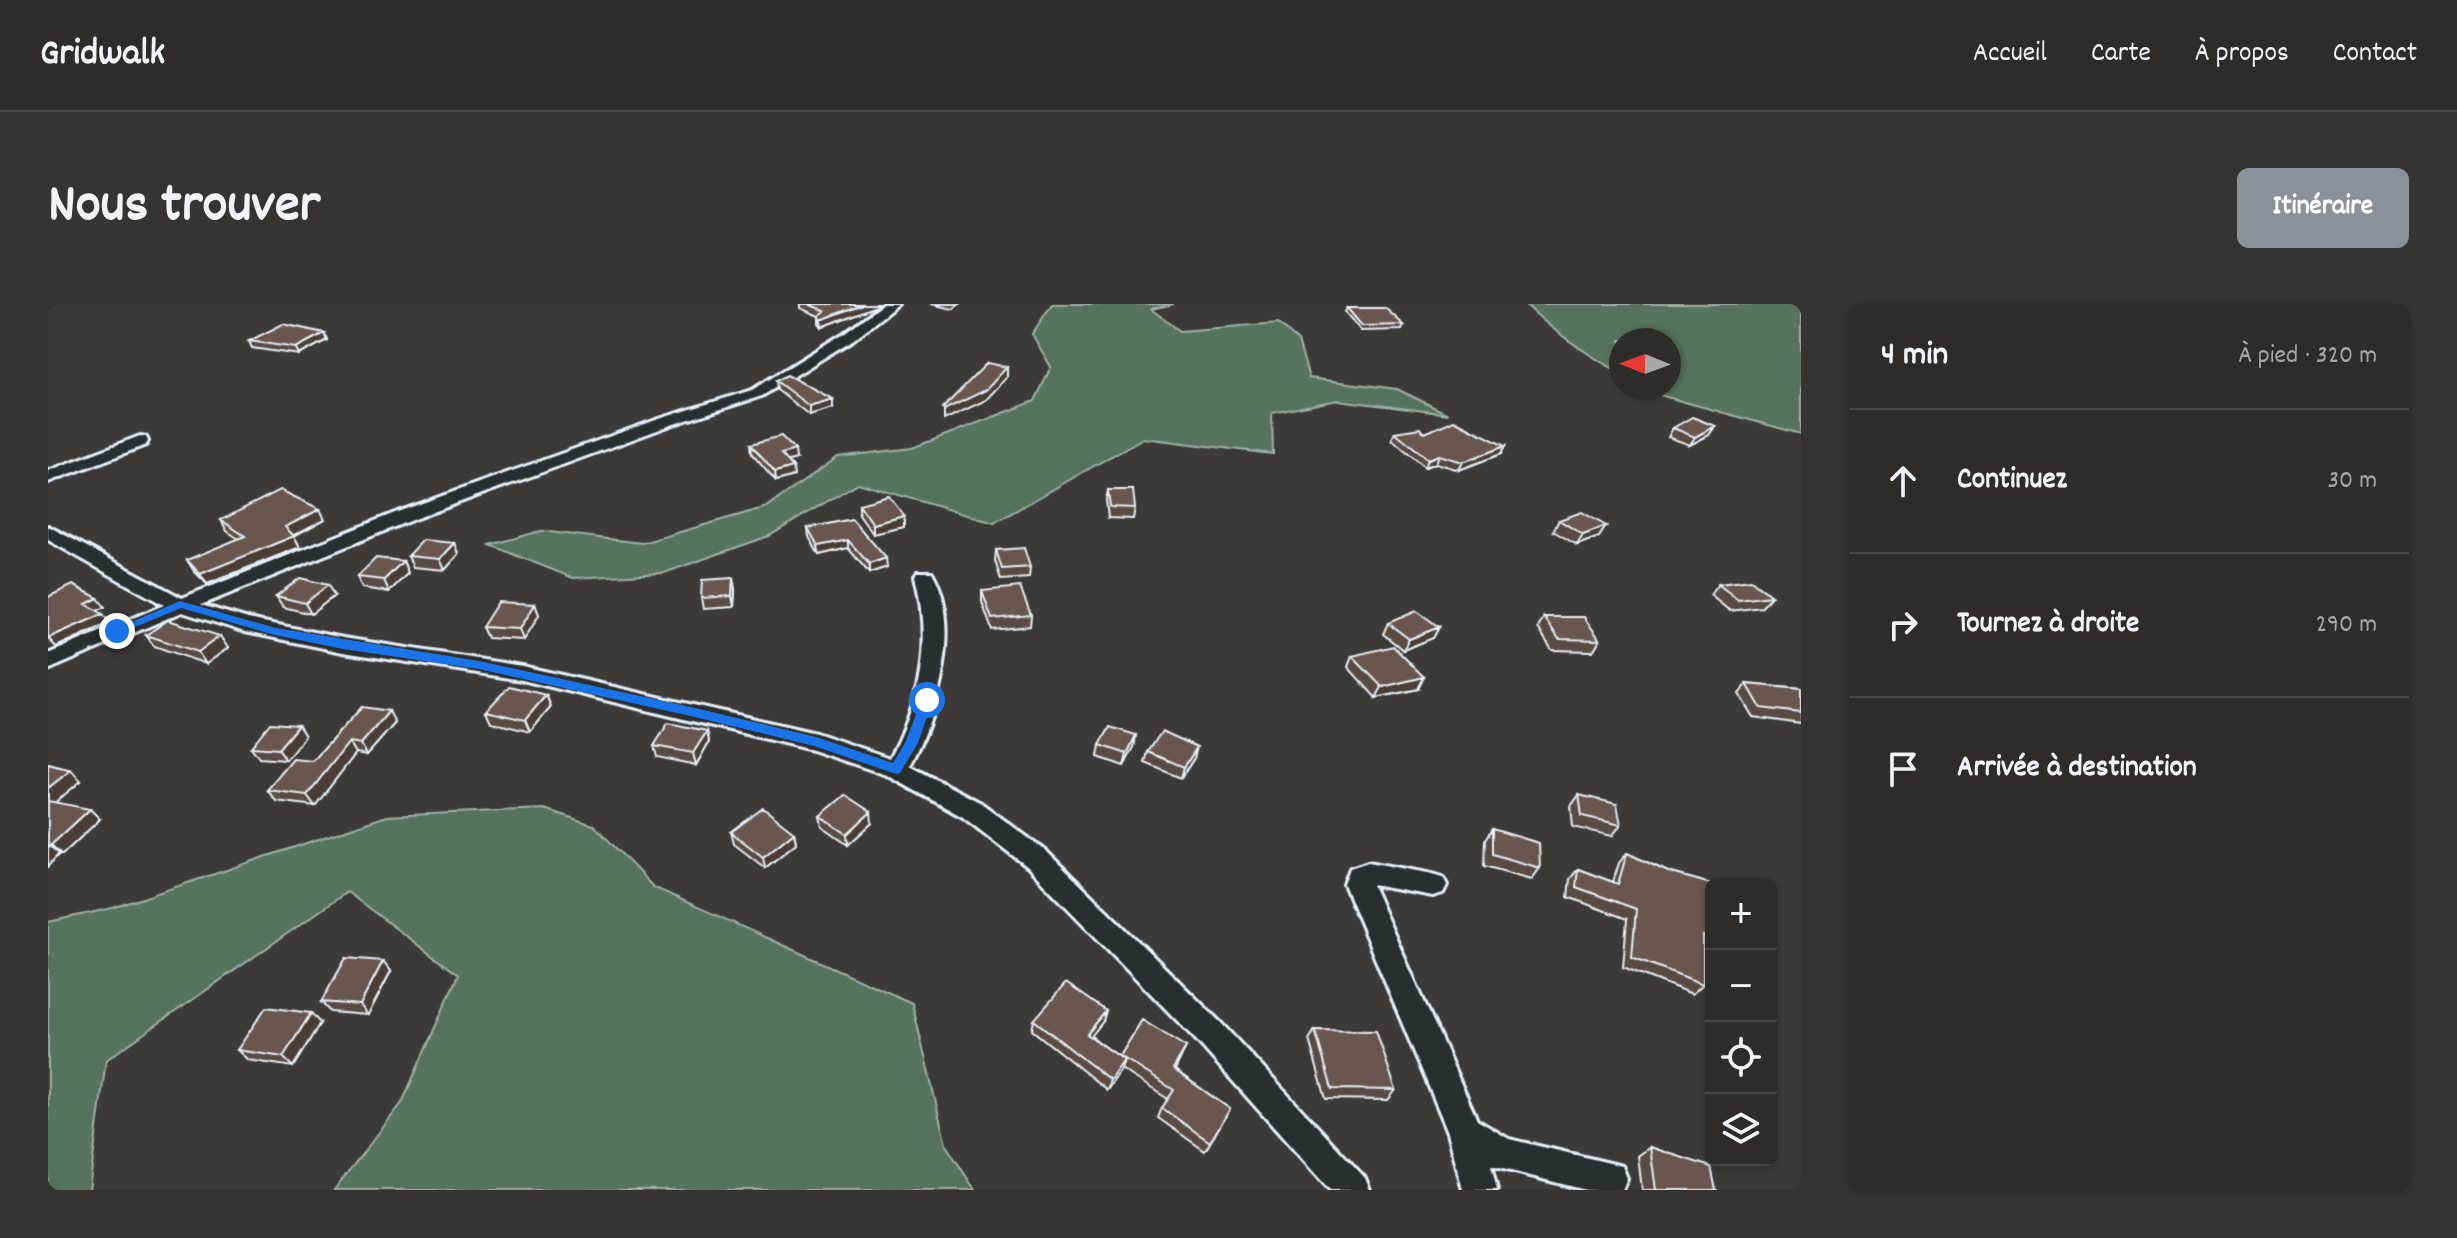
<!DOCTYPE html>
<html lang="fr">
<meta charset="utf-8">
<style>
:root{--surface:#2d2c2a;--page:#353432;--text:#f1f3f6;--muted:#a7a7a8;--line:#484847;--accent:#8c9099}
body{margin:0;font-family:Dekko,sans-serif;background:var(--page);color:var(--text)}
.controls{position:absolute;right:24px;bottom:24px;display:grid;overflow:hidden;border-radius:12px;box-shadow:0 2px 6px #0004}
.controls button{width:72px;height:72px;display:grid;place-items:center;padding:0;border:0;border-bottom:2px solid var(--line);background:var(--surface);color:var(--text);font:40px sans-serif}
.compass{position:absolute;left:1561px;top:24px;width:72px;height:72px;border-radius:50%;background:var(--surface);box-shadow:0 2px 6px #0004;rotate:271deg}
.stop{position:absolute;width:24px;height:24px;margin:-18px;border:6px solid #1a73e8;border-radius:50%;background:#fff}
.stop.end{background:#1a73e8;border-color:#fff;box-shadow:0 2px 8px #0008}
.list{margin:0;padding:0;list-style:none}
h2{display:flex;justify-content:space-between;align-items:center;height:104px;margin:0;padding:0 32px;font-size:34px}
h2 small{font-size:26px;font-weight:400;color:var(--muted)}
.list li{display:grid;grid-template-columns:52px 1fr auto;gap:24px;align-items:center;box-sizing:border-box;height:144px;padding:0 32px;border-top:2px solid var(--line)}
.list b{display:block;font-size:30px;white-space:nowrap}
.list em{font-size:26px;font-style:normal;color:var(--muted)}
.icon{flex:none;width:44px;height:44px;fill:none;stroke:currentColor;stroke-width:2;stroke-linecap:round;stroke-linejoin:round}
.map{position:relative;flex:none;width:1753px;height:886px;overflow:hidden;border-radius:12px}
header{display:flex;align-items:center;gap:48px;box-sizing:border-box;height:112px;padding:0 40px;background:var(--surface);border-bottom:2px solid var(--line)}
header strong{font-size:38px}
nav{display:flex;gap:44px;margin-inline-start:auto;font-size:28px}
.intro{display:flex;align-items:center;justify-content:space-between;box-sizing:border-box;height:192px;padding:0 48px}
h1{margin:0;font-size:56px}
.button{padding:20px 36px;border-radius:12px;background:var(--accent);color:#fff;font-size:28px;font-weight:700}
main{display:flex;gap:48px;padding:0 48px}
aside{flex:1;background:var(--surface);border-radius:12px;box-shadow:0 2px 6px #0004}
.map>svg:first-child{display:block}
</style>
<header>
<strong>Gridwalk</strong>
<nav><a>Accueil</a><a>Carte</a><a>À propos</a><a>Contact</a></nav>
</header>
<div class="intro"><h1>Nous trouver</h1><a class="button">Itinéraire</a></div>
<main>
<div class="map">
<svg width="1753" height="886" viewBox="0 0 1753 886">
<rect width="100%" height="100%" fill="#3c3a38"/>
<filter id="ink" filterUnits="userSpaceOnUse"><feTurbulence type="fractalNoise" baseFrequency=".0125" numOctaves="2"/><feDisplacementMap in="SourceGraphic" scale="16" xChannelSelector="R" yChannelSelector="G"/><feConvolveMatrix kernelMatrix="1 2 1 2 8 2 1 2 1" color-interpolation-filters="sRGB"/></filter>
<g filter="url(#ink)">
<path fill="#567260" stroke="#9fb2ac" stroke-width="2" d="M1004 0H1126L1103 5 1132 27 1230 19 1250 37 1261 74 1349 85 1400 110 1290 96 1224 109 1225 150 1095 134 946 219 810 179 721 232 616 269 525 274 442 241 493 227 594 239 719 203 790 153 864 144 987 97 1003 63 984 30Z
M1477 0H1753V130L1615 92 1600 84H1621V36H1573V69C1538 50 1506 28 1477 0Z
M496 505 546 521 605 583 864 699 898 841 927 886H286L354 799 410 671 299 588 58 756 41 886H0V618L65 604 339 512Z"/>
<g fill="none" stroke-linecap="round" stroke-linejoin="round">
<g stroke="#e8f1f8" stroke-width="6">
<path id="street" d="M835 0H850L806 35 714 92 623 121 366 215 153 301 200 315 295 334 474 362 768 429 842 454C874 396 883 336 867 272L870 268H884C916 322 889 411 862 462L933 499 998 547 1172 718 1317 874 1322 886H1282L1150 738 980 563 915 513 839 471 764 446 474 376 295 348 197 328 134 308 0 366V350L116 301 0 236V222L134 294 352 207 611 115 704 86 796 29Z
M92 132 98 133 100 137 98 141 0 178V167Z
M1320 558 1385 570 1395 573 1399 581 1395 589 1385 592 1324 581 1429 816 1461 835 1574 862 1579 874 1574 886H1538L1443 862 1449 886H1415L1400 828 1296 580 1302 564Z"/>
</g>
<use href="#street" fill="#2a2d2e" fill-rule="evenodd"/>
</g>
<path fill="#594b44" stroke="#e8f1f8" stroke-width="2" d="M752 0H833L774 23 771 19V12L752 4Z
M883 0H912L905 5Z
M1299 4 1356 21 1354 26 1313 27 1297 8Z
M276 29 279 36 251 51 204 44 201 37Z
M728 77 785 104 761 111 729 86Z
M1667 122 1661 131 1642 141 1620 133 1625 124Z
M1347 128 1377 129 1457 142 1453 150 1411 166 1388 159 1377 163 1344 135Z
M703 140 748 155 740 157 746 172 728 177 704 149Z
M1060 186 1087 204 1085 215 1060 214 1058 196Z
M811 200 856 212V223L825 230 811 210Z
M277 215 246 232 252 243 159 280 146 267 139 256 191 235 179 227 173 216Z
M804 215 839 263 821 269 800 244 771 251 761 233 760 224Z
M1511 216 1558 222 1551 233 1529 241 1505 227Z
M407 239 411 250 397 266 365 263 360 252Z
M948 246 982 263 981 274 953 276 947 257Z
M355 257 360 269 341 288 314 284 309 273Z
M1670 280 1723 292 1714 303 1682 307 1662 291Z
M687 285 686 303 655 305 653 294Z
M934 287 983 311 982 322 944 326 934 298Z
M228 292H286L263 310 235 303Z
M487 300 491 311 476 336 439 334 434 323Z
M1496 313 1552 336 1545 347 1504 346 1490 324Z
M1340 319 1391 323 1385 334 1355 346 1335 330Z
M98 331 180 344 158 360 106 342Z
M1304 352 1370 385 1328 394 1300 363Z
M1699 380 1753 385V420L1705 413 1691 390Z
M498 391 503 403 482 428 443 418 438 407Z
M314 403 347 419 319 451 308 449 267 502 228 497 219 486 265 457Z
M250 421 257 432 238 456 211 454 203 443Z
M659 427 661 438 648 461 609 453 606 442Z
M1088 431 1086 443 1076 462 1050 453 1052 441Z
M1100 448 1146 454 1133 474 1097 459Z
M0 460 23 466 33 477 7 498 52 515 14 551 11 550 0 562Z
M1531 491 1573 521 1564 532 1525 523 1523 502Z
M772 512 824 519 800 541 774 523Z
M1444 525 1492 564 1484 575 1436 562 1437 536Z
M683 528H746L748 539 717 564 686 540Z
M1579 549 1620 568 1663 580V643L1658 647 1655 646V680L1644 690 1575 663 1579 615 1520 593 1522 575 1530 565 1565 578 1571 559Z
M335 657 343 667 320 711 282 708 273 698Z
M986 716 1055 717 1043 732 1071 753 1138 743 1127 766 1182 805 1157 847 1110 814 1114 804 1120 795 1073 765 1059 786 984 726Z
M272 719 245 763 200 756 189 746Z
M1267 726 1348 786 1340 796 1278 795 1261 736Z
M1602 843 1668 886H1594L1590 852Z"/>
<path fill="#483d37" stroke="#e8f1f8" stroke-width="2" d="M814 0H833L774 23 773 16Z
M276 29 279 36 251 51 248 44Z
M959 63V73L938 96 896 116V106Z
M785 95V104L761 111V102Z
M1667 122 1661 131 1642 141 1647 133Z
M1457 142 1453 150 1411 166 1415 158Z
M747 146 748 155 734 159 733 150Z
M1391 151 1388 159 1377 163 1380 155Z
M745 163 746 172 728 177 727 168Z
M272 205 277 215 242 233 237 223Z
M856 212V223L825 230V220Z
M1558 222 1551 233 1529 241 1535 231Z
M246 232 252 243 159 280 152 270Z
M800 236V244L771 251 770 242Z
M407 239 411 250 397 266 392 255Z
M838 254 839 263 821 269V260Z
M355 257 360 269 341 288 336 276Z
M685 274 687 285 686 303 684 292Z
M280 281 286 292 263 310 257 299Z
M50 294 57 303 45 309 38 300Z
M487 300 491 311 476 336 472 325Z
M55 310 62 319 8 343 0 334Z
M1391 323 1385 334 1355 346 1361 335Z
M172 332 180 344 158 360 150 348Z
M1376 373 1370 385 1328 394 1334 383Z
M498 391 503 403 482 428 477 416Z
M341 407 347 419 319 451 313 440Z
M250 421 257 432 238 456 230 445Z
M659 427 661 438 648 461 645 449Z
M1088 431 1086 443 1076 462 1079 450Z
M301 438 308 449 267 502 259 491Z
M1149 443 1146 454 1133 474 1136 463Z
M23 466 33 477 3 502 0 499V484Z
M42 505 52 515 14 551 3 541Z
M823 508 824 519 800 541 799 530Z
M746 528 748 539 717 564 715 553Z
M0 540 11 550 0 562Z
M335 657 343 667 320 711 312 701Z
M1058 707 1055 717 1037 740 1039 730Z
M263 709 272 719 245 763 235 753Z
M1076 756 1073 766 1059 786 1062 776Z"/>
<path fill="#67574f" stroke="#e8f1f8" stroke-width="2" d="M760 0H814L773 16 771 12 777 7Z
M1299 4H1337L1356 21 1314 22Z
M235 20 276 29 248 44 201 37Z
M939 59 959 63 938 86 896 106 895 104Z
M739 71 785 95 761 102 728 77Z
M1644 113 1667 122 1647 133 1625 124Z
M1406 116 1457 142 1415 158 1391 151 1380 155 1347 128 1372 124 1377 129Z
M733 132 747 146 733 150 745 163 727 168 703 140Z
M232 186 272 205 237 223 246 232 152 270 139 256 197 232 173 216Z
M1060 186H1085L1087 204 1062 203Z
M841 192 856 212 825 220 811 200Z
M1534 208 1558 222 1535 231 1511 216Z
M804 215 838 254 821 260 800 236 770 242 760 224Z
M375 236 407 239 392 255 360 252Z
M976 244 982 263 954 265 948 246Z
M328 254 355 257 336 276 309 273Z
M252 274 280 281 257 299 228 292Z
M685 274 684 292 653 294 654 276Z
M1703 276 1723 292 1690 296 1670 280Z
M25 281 50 294 38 300 55 310 0 334V293Z
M972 283 983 311 944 315 934 287Z
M450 298 487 300 472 325 434 323Z
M1369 307 1391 323 1361 335 1340 319Z
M1496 313H1536L1552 336 1511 335Z
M120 316 172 332 150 348 98 331Z
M1345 342 1376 373 1334 383 1304 352Z
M1699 380 1753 385V409L1713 404Z
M461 382 498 391 477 416 438 407Z
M314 403 341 407 313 440 301 438 259 491 219 486 245 455 265 457Z
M222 419 250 421 230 445 203 443Z
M620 419 659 427 645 449 606 442Z
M1062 423 1088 431 1079 450 1052 441Z
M1114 427 1149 443 1136 463 1100 448Z
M0 460 23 466 0 484Z
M797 491 823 508 799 530 772 512Z
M1531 491 1569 500 1573 521 1534 512Z
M0 497 42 505 3 541H0Z
M715 504 746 528 715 553 683 528Z
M1444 525 1491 539 1492 564 1444 550Z
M1579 549 1620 568 1663 580V635L1655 632V680L1584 653 1588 605 1528 583 1530 565 1570 580Z
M298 654 335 657 312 701 273 698Z
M1018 679 1058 707 1039 730 1076 756 1062 776 986 716Z
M218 703 263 709 235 753 189 746Z
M1094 716 1138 743 1125 765 1182 805 1162 838 1114 804 1126 786 1072 752Z
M1267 726 1328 727 1348 786 1284 785Z
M1602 843 1663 863 1668 886H1608Z"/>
</g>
<path fill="#1a73e8" d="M132 297 228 324 431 357 647 404 768 433 845 459 857 439 875 393 885 396 870 439 852 469 848 470 766 442 647 413 431 365 295 345 227 331 133 304 73 329 63 327Z"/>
</svg>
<div class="controls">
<button>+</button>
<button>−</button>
<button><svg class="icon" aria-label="locate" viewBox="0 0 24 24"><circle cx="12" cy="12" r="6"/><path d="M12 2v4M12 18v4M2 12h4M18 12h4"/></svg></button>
<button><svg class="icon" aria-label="layers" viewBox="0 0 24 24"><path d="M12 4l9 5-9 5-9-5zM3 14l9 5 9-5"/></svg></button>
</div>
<svg class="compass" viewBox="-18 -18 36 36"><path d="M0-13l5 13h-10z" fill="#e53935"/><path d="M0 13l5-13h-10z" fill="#a7a7a8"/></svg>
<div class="stop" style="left:879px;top:396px"></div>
<div class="stop end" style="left:69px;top:327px"></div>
</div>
<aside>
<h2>4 min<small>À pied · 320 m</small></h2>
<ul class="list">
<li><svg class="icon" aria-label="ahead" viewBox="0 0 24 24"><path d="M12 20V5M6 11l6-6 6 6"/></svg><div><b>Continuez</b></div><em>30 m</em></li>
<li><svg class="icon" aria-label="right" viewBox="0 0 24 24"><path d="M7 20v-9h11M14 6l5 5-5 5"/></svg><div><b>Tournez à droite</b></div><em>290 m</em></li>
<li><svg class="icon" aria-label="arrive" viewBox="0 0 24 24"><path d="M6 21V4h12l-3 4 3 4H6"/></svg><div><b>Arrivée à destination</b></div></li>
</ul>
</aside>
</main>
